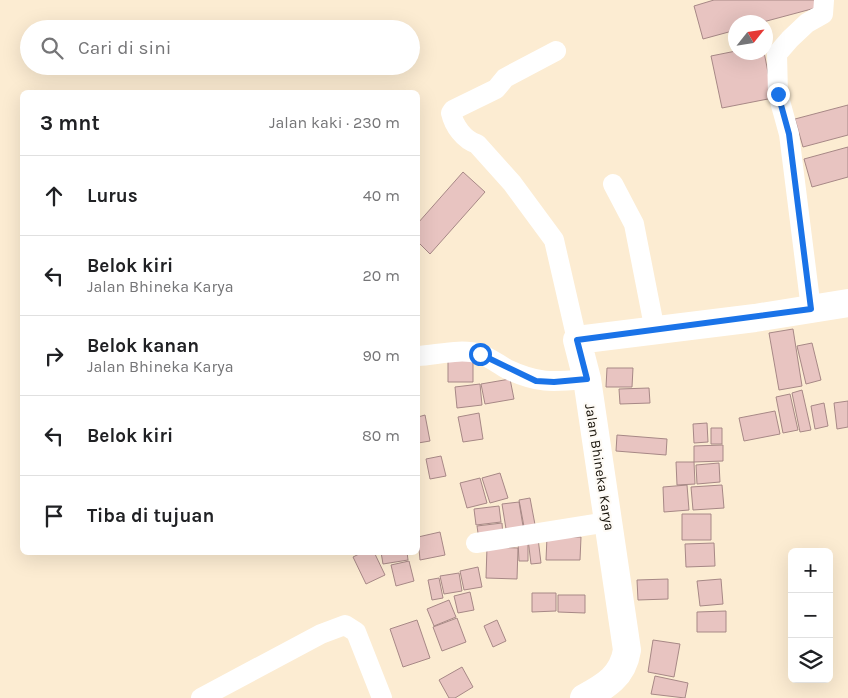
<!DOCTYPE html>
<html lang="id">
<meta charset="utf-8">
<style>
:root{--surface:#fff;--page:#f2f2f2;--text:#202124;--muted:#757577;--line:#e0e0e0}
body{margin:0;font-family:Karla,sans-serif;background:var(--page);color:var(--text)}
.controls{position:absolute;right:15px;bottom:15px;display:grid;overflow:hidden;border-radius:8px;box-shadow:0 5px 20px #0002}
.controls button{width:45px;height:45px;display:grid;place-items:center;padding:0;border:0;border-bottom:1px solid var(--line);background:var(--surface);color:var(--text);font:25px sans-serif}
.compass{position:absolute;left:728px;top:15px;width:45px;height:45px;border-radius:50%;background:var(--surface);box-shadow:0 5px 20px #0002;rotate:60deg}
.stop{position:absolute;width:15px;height:15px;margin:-11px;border:4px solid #1a73e8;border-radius:50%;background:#fff}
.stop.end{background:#1a73e8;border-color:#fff;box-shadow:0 1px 5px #0008}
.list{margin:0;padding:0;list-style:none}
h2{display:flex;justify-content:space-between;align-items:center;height:65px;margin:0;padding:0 20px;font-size:21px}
h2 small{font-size:16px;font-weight:400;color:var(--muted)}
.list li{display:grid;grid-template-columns:32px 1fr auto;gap:15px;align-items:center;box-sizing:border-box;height:80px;padding:0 20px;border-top:1px solid var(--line)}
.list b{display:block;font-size:19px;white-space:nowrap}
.list p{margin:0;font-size:16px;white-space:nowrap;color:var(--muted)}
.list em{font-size:16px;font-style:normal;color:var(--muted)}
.icon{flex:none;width:28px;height:28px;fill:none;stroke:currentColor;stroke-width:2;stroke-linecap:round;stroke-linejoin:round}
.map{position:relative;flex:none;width:848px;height:698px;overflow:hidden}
.search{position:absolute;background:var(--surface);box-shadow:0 5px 20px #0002;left:20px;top:20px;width:400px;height:55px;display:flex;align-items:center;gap:12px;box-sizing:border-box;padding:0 18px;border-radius:28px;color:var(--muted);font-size:19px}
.panel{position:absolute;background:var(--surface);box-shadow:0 5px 20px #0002;left:20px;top:90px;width:400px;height:465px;border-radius:8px}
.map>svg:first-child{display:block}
</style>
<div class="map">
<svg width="848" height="698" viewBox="0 0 848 698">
<rect width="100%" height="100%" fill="#fcecd2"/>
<path fill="#e8c4c1" stroke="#a78886" d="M714 0H817L819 7 763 22H736V30L703 39 694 6Z
M736 51 764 52 773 98 722 108 711 56Z
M848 105V135L803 147 795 119Z
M848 147V177L812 187 804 159Z
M463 172 485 192 430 254 418 242V223Z
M793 329 802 386 779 390 769 333Z
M812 343 821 380 806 384 797 346Z
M448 359 473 360V382H448Z
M607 368H633L632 387H606Z
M510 379 514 399 485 404 481 384Z
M480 384 482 405 457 408 455 387Z
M649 388 650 403 620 404 619 389Z
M802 390 811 430 800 432 792 393Z
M790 394 798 430 783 433 776 397Z
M848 401V427L837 429 834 403Z
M824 403 828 426 815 429 811 406Z
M775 411 780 434 744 441 739 418Z
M479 413 483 439 463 442 458 417Z
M425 415 430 441 418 443V417Z
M707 423 708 442 694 443 693 424Z
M711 428H722V444H711Z
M617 435 667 439 666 455 616 451Z
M723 445V461L694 462V446Z
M441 456 446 476 430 479 426 459Z
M676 462H694L695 484 677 485Z
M719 463 720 482 697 484 696 465Z
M500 473 508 498 490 503 482 478Z
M480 478 487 503 467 508 460 483Z
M687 485 689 510 664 512 663 487Z
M722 485 724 508 693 510 691 487Z
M530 498 536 530 525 532 519 500Z
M519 502 524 532 507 535 502 504Z
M499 506 501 522 476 525 474 509Z
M682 514H711V540H682Z
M502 523 503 537 479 540 477 526Z
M440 532 445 555 420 560 418 537Z
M547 537H581L580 560H546Z
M538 538 541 563 531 564 528 539Z
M518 541H528V561H519Z
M714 543 715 566 686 567 685 544Z
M487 547 518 548 517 579 486 578Z
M363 552H374L385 575 366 584 353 557Z
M381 552H407L408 560 383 564Z
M409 561 414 581 396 586 391 565Z
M478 567 482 587 464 590 460 571Z
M459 573 462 591 444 594 440 576Z
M439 578 443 598 432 600 428 580Z
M668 579V599L638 600 637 580Z
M721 579 723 604 700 606 697 581Z
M470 592 474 610 458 613 454 596Z
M532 593H556V611L532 612Z
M558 595H585V613L558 612Z
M449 600 456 617 434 626 427 609Z
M726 611V632H697V612Z
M457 618 466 642 442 651 433 627Z
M417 620 430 658 403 667 390 629Z
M497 620 506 641 493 647 484 626Z
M653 640 680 644 674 677 648 672Z
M462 667 473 687 455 698H449L439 680Z
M655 676 688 683 685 698 651 694Z"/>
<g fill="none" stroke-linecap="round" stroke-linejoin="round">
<path stroke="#fff" stroke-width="20" d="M556 51 505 78 496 89 453 110 451 113C454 126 464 140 477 144L512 183 554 240 577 340
M613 184 634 224 655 331
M811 309 789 134 778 94 777 54 790 39 807 23 823 14 824 0
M418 356C437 355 461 348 480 354 489 357 498 364 507 369 539 384 553 382 587 379
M476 543 608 522
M201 698 321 634 345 625 356 632 382 698"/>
<path stroke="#fff" stroke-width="28" d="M584 698C606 686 623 676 627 650L587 379 577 340 755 318 848 303"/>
</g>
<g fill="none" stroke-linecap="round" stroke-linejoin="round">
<path stroke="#1a73e8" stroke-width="6" d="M480 354 536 381 554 382 587 379 577 340 811 309 789 134 778 94"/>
</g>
<g text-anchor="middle" stroke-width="4.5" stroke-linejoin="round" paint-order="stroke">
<g font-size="14" fill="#1a150c" stroke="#fefbf6">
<text transform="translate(600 467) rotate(81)" y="5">Jalan Bhineka Karya</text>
</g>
</g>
</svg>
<div class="controls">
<button>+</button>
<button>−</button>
<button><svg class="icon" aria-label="layers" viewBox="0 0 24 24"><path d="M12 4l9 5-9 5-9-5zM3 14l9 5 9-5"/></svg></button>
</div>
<svg class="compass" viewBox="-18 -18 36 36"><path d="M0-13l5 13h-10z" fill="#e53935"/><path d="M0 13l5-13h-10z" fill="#757577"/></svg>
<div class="stop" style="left:480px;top:354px"></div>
<div class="stop end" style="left:778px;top:94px"></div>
<div class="search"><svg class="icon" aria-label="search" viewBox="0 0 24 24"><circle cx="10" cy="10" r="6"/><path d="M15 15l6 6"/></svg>Cari di sini</div>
<section class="panel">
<h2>3 mnt<small>Jalan kaki · 230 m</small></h2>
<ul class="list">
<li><svg class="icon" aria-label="ahead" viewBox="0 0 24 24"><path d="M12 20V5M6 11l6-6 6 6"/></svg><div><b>Lurus</b></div><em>40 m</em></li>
<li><svg class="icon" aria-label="left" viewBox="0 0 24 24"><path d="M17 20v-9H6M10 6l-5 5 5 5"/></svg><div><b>Belok kiri</b><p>Jalan Bhineka Karya</p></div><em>20 m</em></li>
<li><svg class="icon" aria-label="right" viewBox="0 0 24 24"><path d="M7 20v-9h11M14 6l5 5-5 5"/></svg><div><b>Belok kanan</b><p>Jalan Bhineka Karya</p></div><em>90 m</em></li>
<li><svg class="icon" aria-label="left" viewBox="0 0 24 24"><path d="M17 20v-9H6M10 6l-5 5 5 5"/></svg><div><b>Belok kiri</b></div><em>80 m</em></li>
<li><svg class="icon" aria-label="arrive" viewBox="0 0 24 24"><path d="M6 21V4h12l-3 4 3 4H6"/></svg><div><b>Tiba di tujuan</b></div></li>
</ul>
</section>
</div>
